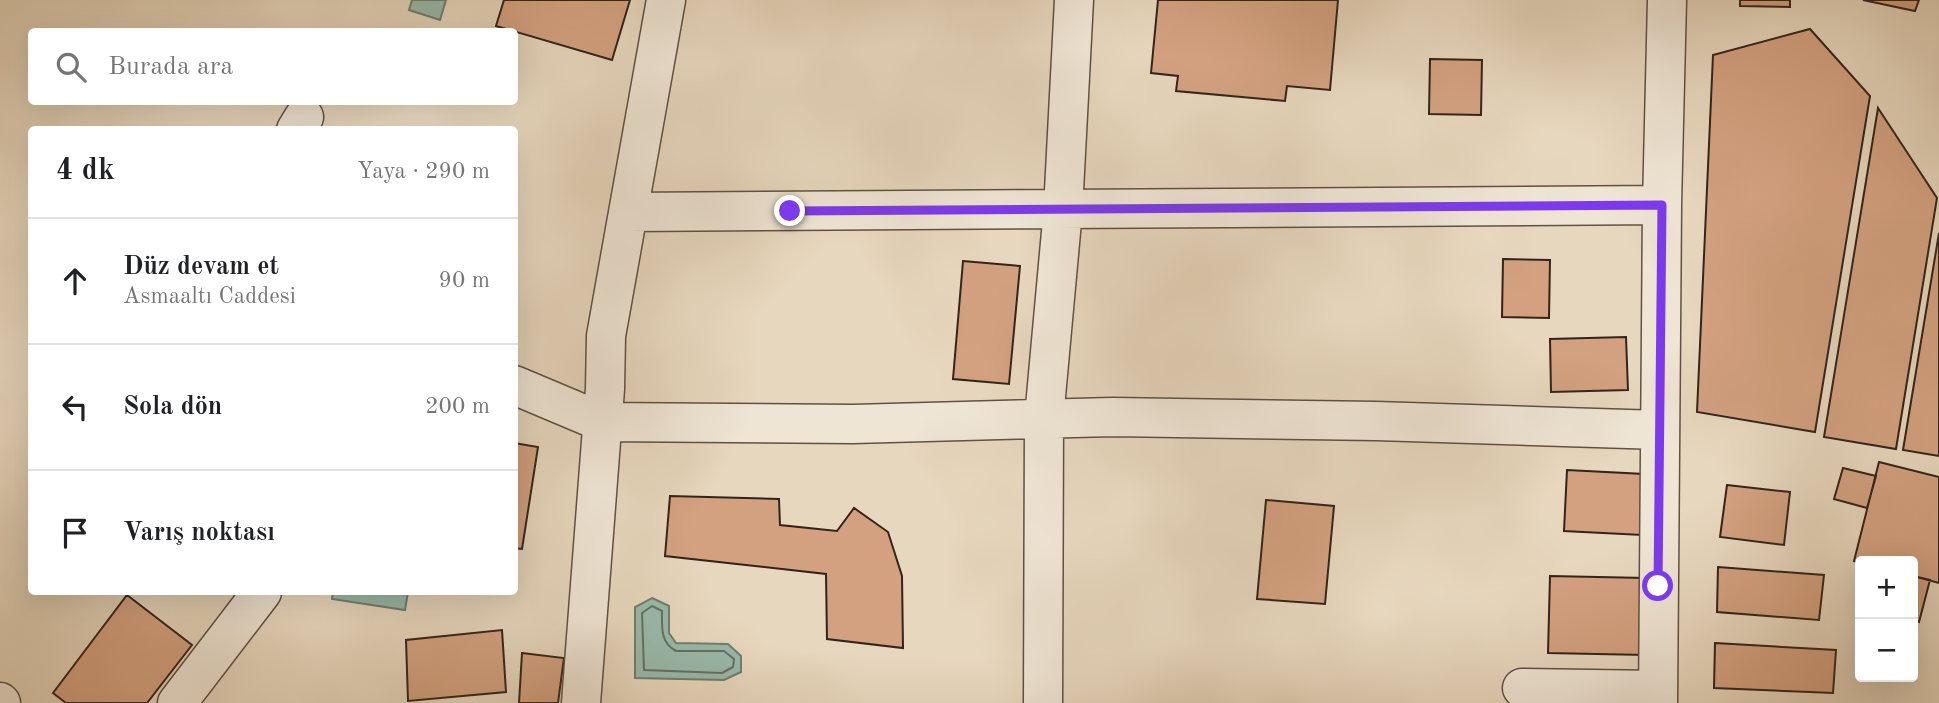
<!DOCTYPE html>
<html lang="tr">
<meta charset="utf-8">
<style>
:root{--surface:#fff;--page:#f6f6f6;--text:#202124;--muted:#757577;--line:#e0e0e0}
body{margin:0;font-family:"Old Standard TT",serif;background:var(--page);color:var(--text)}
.controls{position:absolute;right:21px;bottom:21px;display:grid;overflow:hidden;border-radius:7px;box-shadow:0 7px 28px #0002}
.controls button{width:63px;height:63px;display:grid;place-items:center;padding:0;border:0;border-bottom:2px solid var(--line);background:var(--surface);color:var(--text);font:35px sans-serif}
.stop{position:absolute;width:21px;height:21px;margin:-16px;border:5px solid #7c3aed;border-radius:50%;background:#fff}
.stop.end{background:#7c3aed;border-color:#fff;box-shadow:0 2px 7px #0008}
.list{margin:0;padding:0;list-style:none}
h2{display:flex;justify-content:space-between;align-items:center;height:91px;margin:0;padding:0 28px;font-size:30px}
h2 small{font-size:23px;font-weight:400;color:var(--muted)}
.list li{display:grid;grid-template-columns:46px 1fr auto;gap:21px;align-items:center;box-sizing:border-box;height:126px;padding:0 28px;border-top:2px solid var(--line)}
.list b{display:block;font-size:26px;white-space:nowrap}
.list p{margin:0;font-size:23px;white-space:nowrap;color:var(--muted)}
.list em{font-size:23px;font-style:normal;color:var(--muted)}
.icon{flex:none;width:38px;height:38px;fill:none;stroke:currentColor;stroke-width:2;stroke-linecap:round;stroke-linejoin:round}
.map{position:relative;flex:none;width:1939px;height:703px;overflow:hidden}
.search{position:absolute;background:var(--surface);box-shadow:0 7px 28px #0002;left:28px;top:28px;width:490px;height:77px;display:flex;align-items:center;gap:18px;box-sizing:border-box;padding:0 24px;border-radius:7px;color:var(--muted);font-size:26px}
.panel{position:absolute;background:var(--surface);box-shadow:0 7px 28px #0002;left:28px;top:126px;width:490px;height:469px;border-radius:7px}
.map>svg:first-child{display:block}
</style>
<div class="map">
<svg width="1939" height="703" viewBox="0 0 1939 703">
<rect width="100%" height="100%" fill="#e7d7be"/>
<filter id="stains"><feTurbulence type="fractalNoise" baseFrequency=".00286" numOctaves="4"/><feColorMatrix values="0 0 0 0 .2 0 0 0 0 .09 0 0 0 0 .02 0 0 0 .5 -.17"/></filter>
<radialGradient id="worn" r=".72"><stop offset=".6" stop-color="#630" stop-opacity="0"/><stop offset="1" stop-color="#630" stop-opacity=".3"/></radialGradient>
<path fill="#98baab" stroke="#6f7e72" stroke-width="2" d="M412 0H446L440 20 409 10Z
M333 592H408L405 610 332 599Z
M652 598 669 606V633L676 643 728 644 741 656V672L724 680 635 678V607Z"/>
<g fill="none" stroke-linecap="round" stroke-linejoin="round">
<path stroke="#656f64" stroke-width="2" d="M652 606 662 611C662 627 660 643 676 651H724L734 659 733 667 722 673 644 670 642 613Z"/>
</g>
<path fill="#d3a180" stroke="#32241c" stroke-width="2" d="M504 0H630L612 60 496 26Z
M1158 0H1338L1330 90 1287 86 1285 101 1176 91 1178 76 1151 73Z
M1740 0H1790V7L1740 6Z
M1863 0H1919L1915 11Z
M1810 29 1870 96 1815 432 1697 412 1713 55Z
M1430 59 1482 60 1481 115 1429 114Z
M1878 108 1937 198 1896 449 1824 437Z
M1939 233V456L1903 450Z
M1503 259 1550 260 1549 318 1502 317Z
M963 261 1020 266 1009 384 953 379Z
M1626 337 1628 390 1551 392 1550 339Z
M514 443 538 447 522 549 514 548Z
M1879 462 1939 477V583L1913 576V561H1860V563L1854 561Z
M1843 468 1876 476 1867 508 1834 499Z
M1567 470 1644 474 1642 535 1564 531Z
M1727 485 1790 492 1784 545 1720 537Z
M670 496 779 499 780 525 837 531 854 508 888 532 902 576 903 648 827 639 826 574 665 556Z
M1266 500 1334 506 1325 604 1257 599Z
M1718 567 1824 575 1819 620 1717 612Z
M1550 576 1646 578 1645 655 1548 653Z
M1913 576 1930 580 1919 622 1913 620Z
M127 595 192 645 147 703H66L53 693Z
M502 630 506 692 408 701 406 640Z
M1715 643 1836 650 1833 693 1714 688Z
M522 653 564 658 558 703H519Z"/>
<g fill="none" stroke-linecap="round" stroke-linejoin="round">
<g stroke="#5f5144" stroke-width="41">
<path id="minor" d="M296 130 304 117
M628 212 1662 205
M514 385 602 422 853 424 1113 417 1376 421 1660 430
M1522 688 1658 690
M0 702 1 703
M177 703 262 592
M581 703 605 389 606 336 666 0
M1043 703 1044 418 1063 210 1074 0
M1658 703 1662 205 1667 0"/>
</g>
<use href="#minor" stroke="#efe5d5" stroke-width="38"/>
</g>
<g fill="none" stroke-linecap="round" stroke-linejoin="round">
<path stroke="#7c3aed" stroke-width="9" d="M790 211 1662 205 1658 586"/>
</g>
<rect width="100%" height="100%" filter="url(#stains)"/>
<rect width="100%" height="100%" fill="url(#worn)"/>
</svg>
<div class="controls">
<button>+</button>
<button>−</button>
</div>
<div class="stop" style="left:1658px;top:586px"></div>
<div class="stop end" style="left:790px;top:211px"></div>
<div class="search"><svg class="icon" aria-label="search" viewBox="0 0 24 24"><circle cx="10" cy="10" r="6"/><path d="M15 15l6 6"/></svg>Burada ara</div>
<section class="panel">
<h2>4 dk<small>Yaya · 290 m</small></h2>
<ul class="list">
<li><svg class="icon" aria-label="ahead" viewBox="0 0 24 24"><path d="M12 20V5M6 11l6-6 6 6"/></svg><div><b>Düz devam et</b><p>Asmaaltı Caddesi</p></div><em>90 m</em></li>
<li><svg class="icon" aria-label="left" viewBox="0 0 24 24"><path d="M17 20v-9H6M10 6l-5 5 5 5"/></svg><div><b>Sola dön</b></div><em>200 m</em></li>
<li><svg class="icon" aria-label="arrive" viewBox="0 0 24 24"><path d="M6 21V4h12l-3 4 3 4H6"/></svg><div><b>Varış noktası</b></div></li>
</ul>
</section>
</div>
